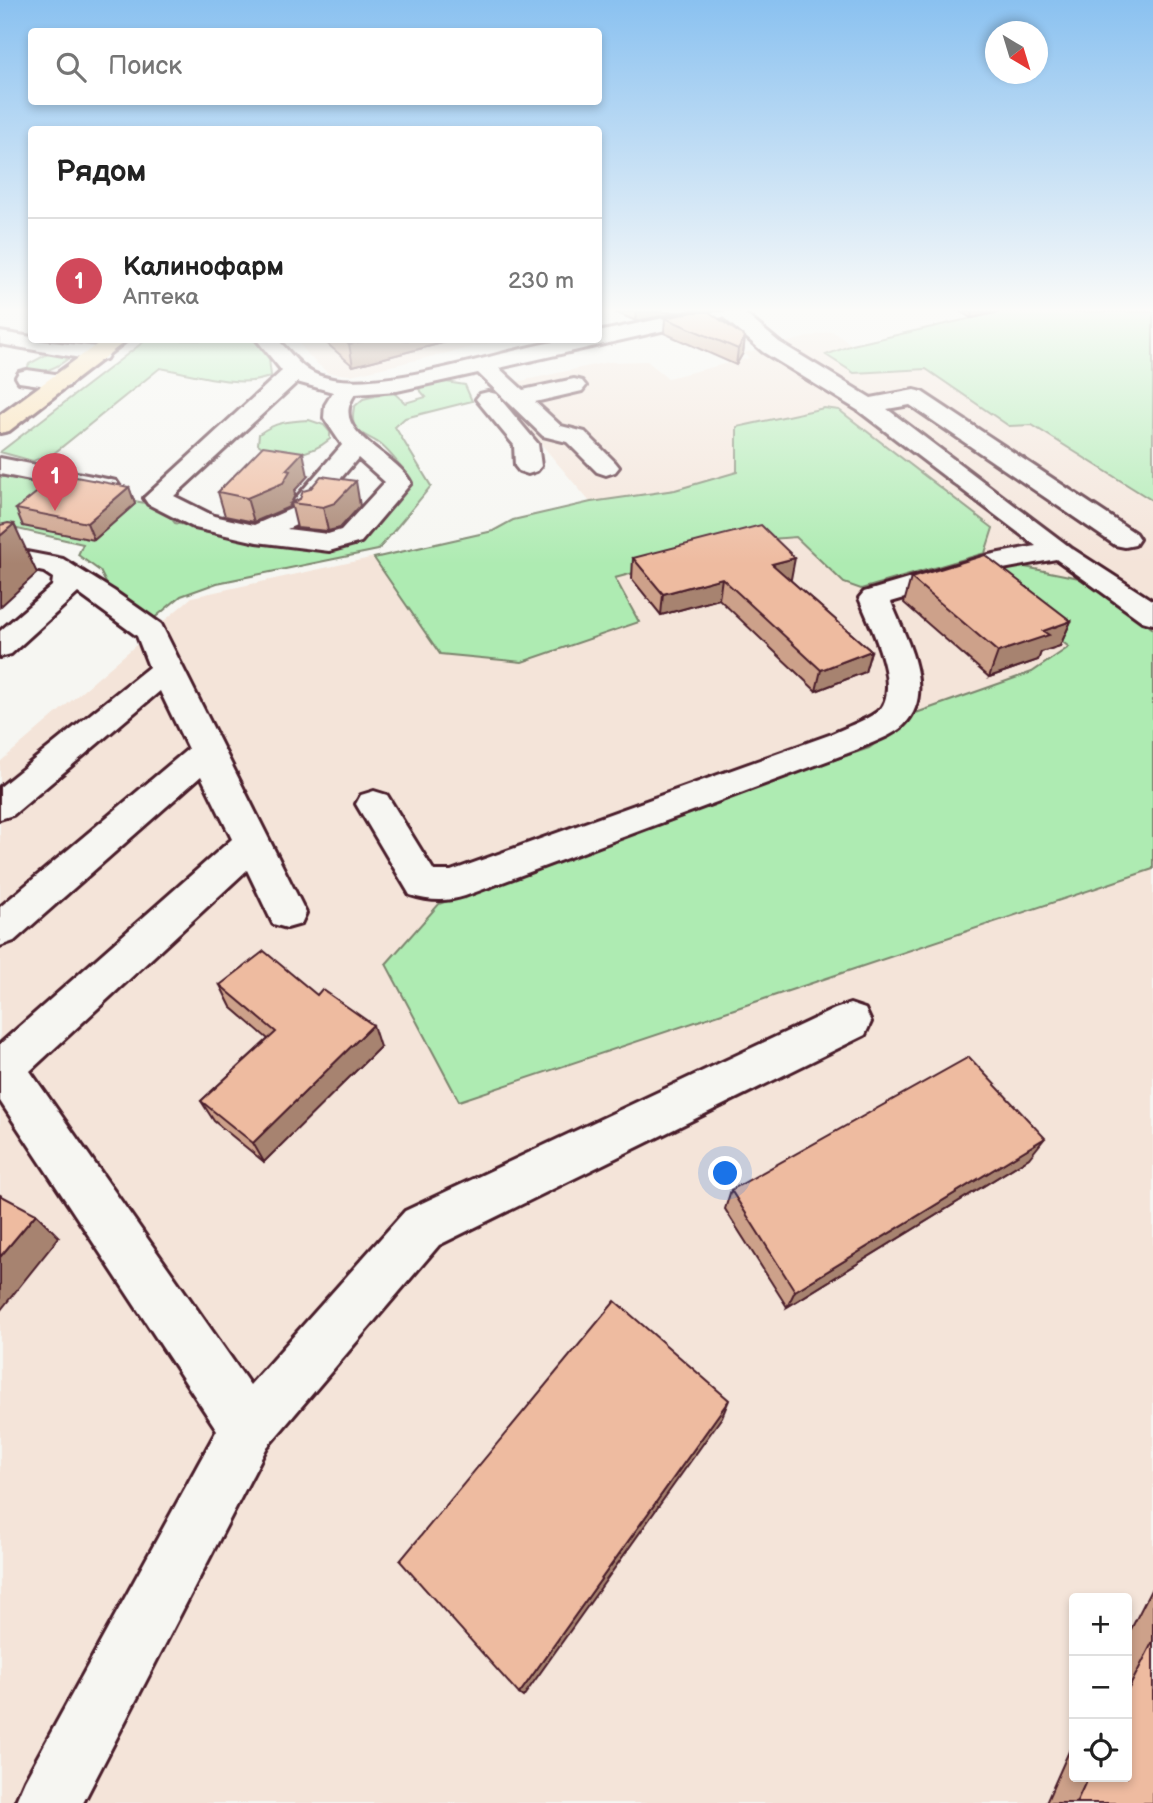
<!DOCTYPE html>
<html lang="ru">
<meta charset="utf-8">
<style>
:root{--surface:#fff;--page:#f2f2f2;--text:#222;--muted:#767676;--line:#e0e0e0;--accent:#d1495b}
body{margin:0;font-family:"Balsamiq Sans",sans-serif;background:var(--page);color:var(--text)}
.controls{position:absolute;right:21px;bottom:21px;display:grid;overflow:hidden;border-radius:7px;box-shadow:0 4px 10px #0003}
.controls button{width:63px;height:63px;display:grid;place-items:center;padding:0;border:0;border-bottom:2px solid var(--line);background:var(--surface);color:var(--text);font:35px sans-serif}
.compass{position:absolute;left:985px;top:21px;width:63px;height:63px;border-radius:50%;background:var(--surface);box-shadow:0 4px 10px #0003;rotate:142deg}
.you{position:absolute;left:726px;top:1174px;width:24px;height:24px;margin:-18px;border:5px solid #fff;border-radius:50%;background:#1a73e8;box-shadow:0 0 0 10px #1a73e833}
.badge{display:grid;place-items:center;width:46px;height:46px;border-radius:50%;background:var(--accent);color:#fff;font-size:23px;font-weight:700}
.pin{position:absolute;translate:-50% -58px;filter:drop-shadow(0 2px 4px #0008)}
.pin::after{content:'';position:absolute;top:37px;width:24px;height:21px;background:inherit;clip-path:polygon(0 0,100% 0,50% 100%)}
.list{margin:0;padding:0;list-style:none}
h2{display:flex;justify-content:space-between;align-items:center;height:91px;margin:0;padding:0 28px;font-size:30px}
h2 small{font-size:23px;font-weight:400;color:var(--muted)}
.list li{display:grid;grid-template-columns:46px 1fr auto;gap:21px;align-items:center;box-sizing:border-box;height:126px;padding:0 28px;border-top:2px solid var(--line)}
.list b{display:block;font-size:26px;white-space:nowrap}
.list p{margin:0;font-size:23px;white-space:nowrap;color:var(--muted)}
.list em{font-size:23px;font-style:normal;color:var(--muted)}
.icon{flex:none;width:38px;height:38px;fill:none;stroke:currentColor;stroke-width:2;stroke-linecap:round;stroke-linejoin:round}
.map{position:relative;flex:none;width:1153px;height:1803px;overflow:hidden}
.search{position:absolute;background:var(--surface);box-shadow:0 4px 10px #0003;left:28px;top:28px;width:574px;height:77px;display:flex;align-items:center;gap:18px;box-sizing:border-box;padding:0 24px;border-radius:7px;color:var(--muted);font-size:26px}
.panel{position:absolute;background:var(--surface);box-shadow:0 4px 10px #0003;left:28px;top:126px;width:574px;height:217px;border-radius:7px}
.map>svg:first-child{display:block}
</style>
<div class="map">
<svg width="1153" height="1803" viewBox="0 0 1153 1803">
<rect width="100%" height="100%" fill="#f6f6f2"/>
<filter id="ink" filterUnits="userSpaceOnUse"><feTurbulence type="fractalNoise" baseFrequency=".0143" numOctaves="2"/><feDisplacementMap in="SourceGraphic" scale="14" xChannelSelector="R" yChannelSelector="G"/><feConvolveMatrix kernelMatrix="1 2 1 2 8 2 1 2 1" color-interpolation-filters="sRGB"/></filter>
<g filter="url(#ink)">
<path fill="#f4e4d9" fill-rule="evenodd" d="M999 312H1143L1153 317V1803H0V762L192 597 493 531 513 520 590 502 493 387 608 362 647 361 668 378 749 358 744 353 832 331 852 345ZM1074 1598H1127V1777H1074Z
M296 340H504L351 375 328 373 313 360Z"/>
<path fill="#aeebb2" stroke="#7c856e" stroke-width="2" d="M999 312H1153V501L1032 425 1009 426 926 369 854 373 826 355 852 345Z
M146 340H254L269 359 271 376C243 390 191 373 160 368L53 454 33 461 0 452Z
M53 351 74 354C61 365 43 377 27 369L29 364Z
M446 382 465 385 472 401 405 418 395 427 431 486 378 550 217 583 181 596 152 620 108 587 100 571 78 555 83 544 0 525V476L161 506 175 523 307 547H325L403 488 404 470C397 462 389 451 380 444 361 431 349 435 354 407L363 399 393 392 405 403 426 397 417 387Z
M824 408 839 410 993 528 985 553 861 589 844 583 796 537 758 540 615 578 639 622 522 662 440 654 374 558 493 531 513 520 591 502 675 490 737 472V427Z
M309 420 324 425 330 432V439C311 455 278 462 258 444L259 434C275 422 289 421 309 420Z
M1010 564 1089 580 1153 629V869L459 1101 386 964 439 904 725 797 869 748 916 713 1032 672 1069 647 979 576Z"/>
<g fill="none" stroke-linecap="round" stroke-linejoin="round">
<g stroke="#4a1f2b" stroke-width="6">
<path id="minor" d="M692 312H743L779 342 871 398 914 390 922 392 1135 533 1139 539 1135 545 1125 547 1115 545 910 405 887 409 1071 548 1153 601V624L1142 621 1056 559 1003 569 891 602C905 637 937 692 904 725 893 736 870 743 856 750L465 896C447 902 428 901 410 895L356 804 361 795 374 791 387 795 434 871H451L832 734C846 727 865 721 877 712 904 691 869 623 859 598L864 592 989 555 1036 546 859 411 763 352 723 317 499 368 523 390 574 379 582 381 586 386 582 391 535 402 561 426 585 432 615 462 619 467 615 472 606 475 597 472 567 442 543 436 478 373 397 391 355 394C327 434 397 452 411 483L361 542 329 551 257 542 195 528 148 504 144 498 282 371 257 340H278C289 351 299 366 313 373 368 400 504 348 566 340 577 338 588 340 598 340V332ZM297 382 333 392 325 405 324 418 342 445 295 499 291 505 293 508 254 525 214 516 174 496ZM358 458 385 482 341 530 328 534 287 529 303 522 306 516 304 513 313 511Z
M0 332 32 337V340L98 347 106 349 109 354 106 359 98 361 0 344Z
M27 370 69 376 72 381 69 386 61 388 19 382 16 377 19 372Z
M488 392 496 394 538 444 541 466 537 471 528 474 519 471 515 466 514 445 476 399 480 394Z
M0 458 107 479 116 481 120 487 116 493 107 495 0 474Z
M0 547 63 559 114 591 161 624 306 913 301 924 287 928 273 924 247 870 30 1071 250 1385 405 1211 835 1009 850 1004 865 1009 871 1022 865 1035 439 1245 267 1447 83 1803H15L25 1780 217 1430 0 1101V1044L232 839 201 776 14 941 0 946V907L188 749 160 691 13 815 0 819V787L149 667 137 636 78 593 11 654 0 657V631L52 586 53 578 44 572 0 563Z"/>
</g>
<g stroke="#4a1f2b" stroke-width="6">
<path id="major" d="M103 340H127L9 431 0 433V415Z"/>
</g>
<use href="#minor" fill="#f6f6f2" fill-rule="evenodd"/>
<use href="#major" fill="#faddab" fill-rule="evenodd"/>
</g>
<path fill="#cda18a" stroke="#4a1f2b" stroke-width="2" d="M615 312H680L636 321Z
M961 312H999L971 318Z
M665 318 745 337 743 353 736 365 664 333Z
M323 340H452L450 341 353 366Z
M308 476 294 491 295 495 289 507 254 522 225 516 218 492Z
M129 487 135 504 94 540 23 526 16 509Z
M300 499 360 506 340 528 328 531 297 528 291 503Z
M633 558 791 579H789L871 651 865 672 816 691 719 599 661 615 632 579Z
M911 578 1071 621 1060 646 1041 652 1038 660 989 677 904 603Z
M220 985 380 1047 264 1162 214 1121 201 1101 268 1039 231 1007Z
M1029 1158 787 1307 725 1209 731 1190Z
M1153 1586V1803H1046L1074 1740V1777H1127V1637Z"/>
<path fill="#a78370" stroke="#4a1f2b" stroke-width="2" d="M637 312H680L636 321Z
M972 312H999L971 318Z
M745 337 743 353 736 365 738 349Z
M369 340H452L450 341 353 366 349 344Z
M303 452 308 476 294 491 295 495 289 507 254 522 247 498Z
M356 481 360 506 340 528 328 531 323 507Z
M129 487 135 504 94 540 87 523Z
M14 524 37 573 0 607V536Z
M795 558 791 579 768 585 772 564Z
M722 578 719 599 661 615 663 594Z
M1071 621 1060 646 1041 652 1038 660 989 677 998 652 1043 631Z
M871 651 865 672 816 691 821 670Z
M373 1025 380 1047 264 1162 253 1143Z
M1045 1138 1029 1158 787 1307 795 1291Z
M36 1214 59 1237 0 1311V1257Z
M729 1400 722 1417 523 1697 519 1694Z"/>
<path fill="#eebba0" stroke="#4a1f2b" stroke-width="2" d="M693 312H709L745 337 738 349 665 318Z
M344 340H369L349 344Z
M263 446 303 452 286 470 290 471 283 483 247 498 218 492Z
M60 474 129 487 87 523 16 509Z
M321 476 356 481 335 503 323 507 291 503 300 499 303 491 310 489Z
M8 523 14 524 0 536V525Z
M761 525 795 558 772 564 871 651 821 670 722 578 663 594 633 558Z
M985 555 1071 621 1043 631 1049 635 998 652 911 578Z
M264 951 317 995 322 989 373 1025 253 1143 201 1101 276 1032 220 985Z
M969 1057 1045 1138 795 1291 731 1190Z
M0 1195 36 1214 0 1257Z
M615 1301 729 1400 519 1694 400 1561Z
M1153 1641V1803H1076L1088 1777H1127V1692Z"/>
</g>
<linearGradient id="sky" x2="0" y2="1"><stop stop-color="#8ac1f0"/><stop offset="0.55" stop-color="#fbfbf9"/><stop offset="1" stop-color="#fbfbf9" stop-opacity="0"/></linearGradient>
<rect width="1153" height="564" fill="url(#sky)"/>
</svg>
<div class="controls">
<button>+</button>
<button>−</button>
<button><svg class="icon" aria-label="locate" viewBox="0 0 24 24"><circle cx="12" cy="12" r="6"/><path d="M12 2v4M12 18v4M2 12h4M18 12h4"/></svg></button>
</div>
<svg class="compass" viewBox="-18 -18 36 36"><path d="M0-13l5 13h-10z" fill="#e53935"/><path d="M0 13l5-13h-10z" fill="#767676"/></svg>
<div class="you"></div>
<div class="pin badge" style="left:55px;top:511px">1</div>
<div class="search"><svg class="icon" aria-label="search" viewBox="0 0 24 24"><circle cx="10" cy="10" r="6"/><path d="M15 15l6 6"/></svg>Поиск</div>
<section class="panel">
<h2>Рядом<small></small></h2>
<ul class="list">
<li><span class="badge">1</span><div><b>Калинофарм</b><p>Аптека</p></div><em>230 m</em></li>
</ul>
</section>
</div>
